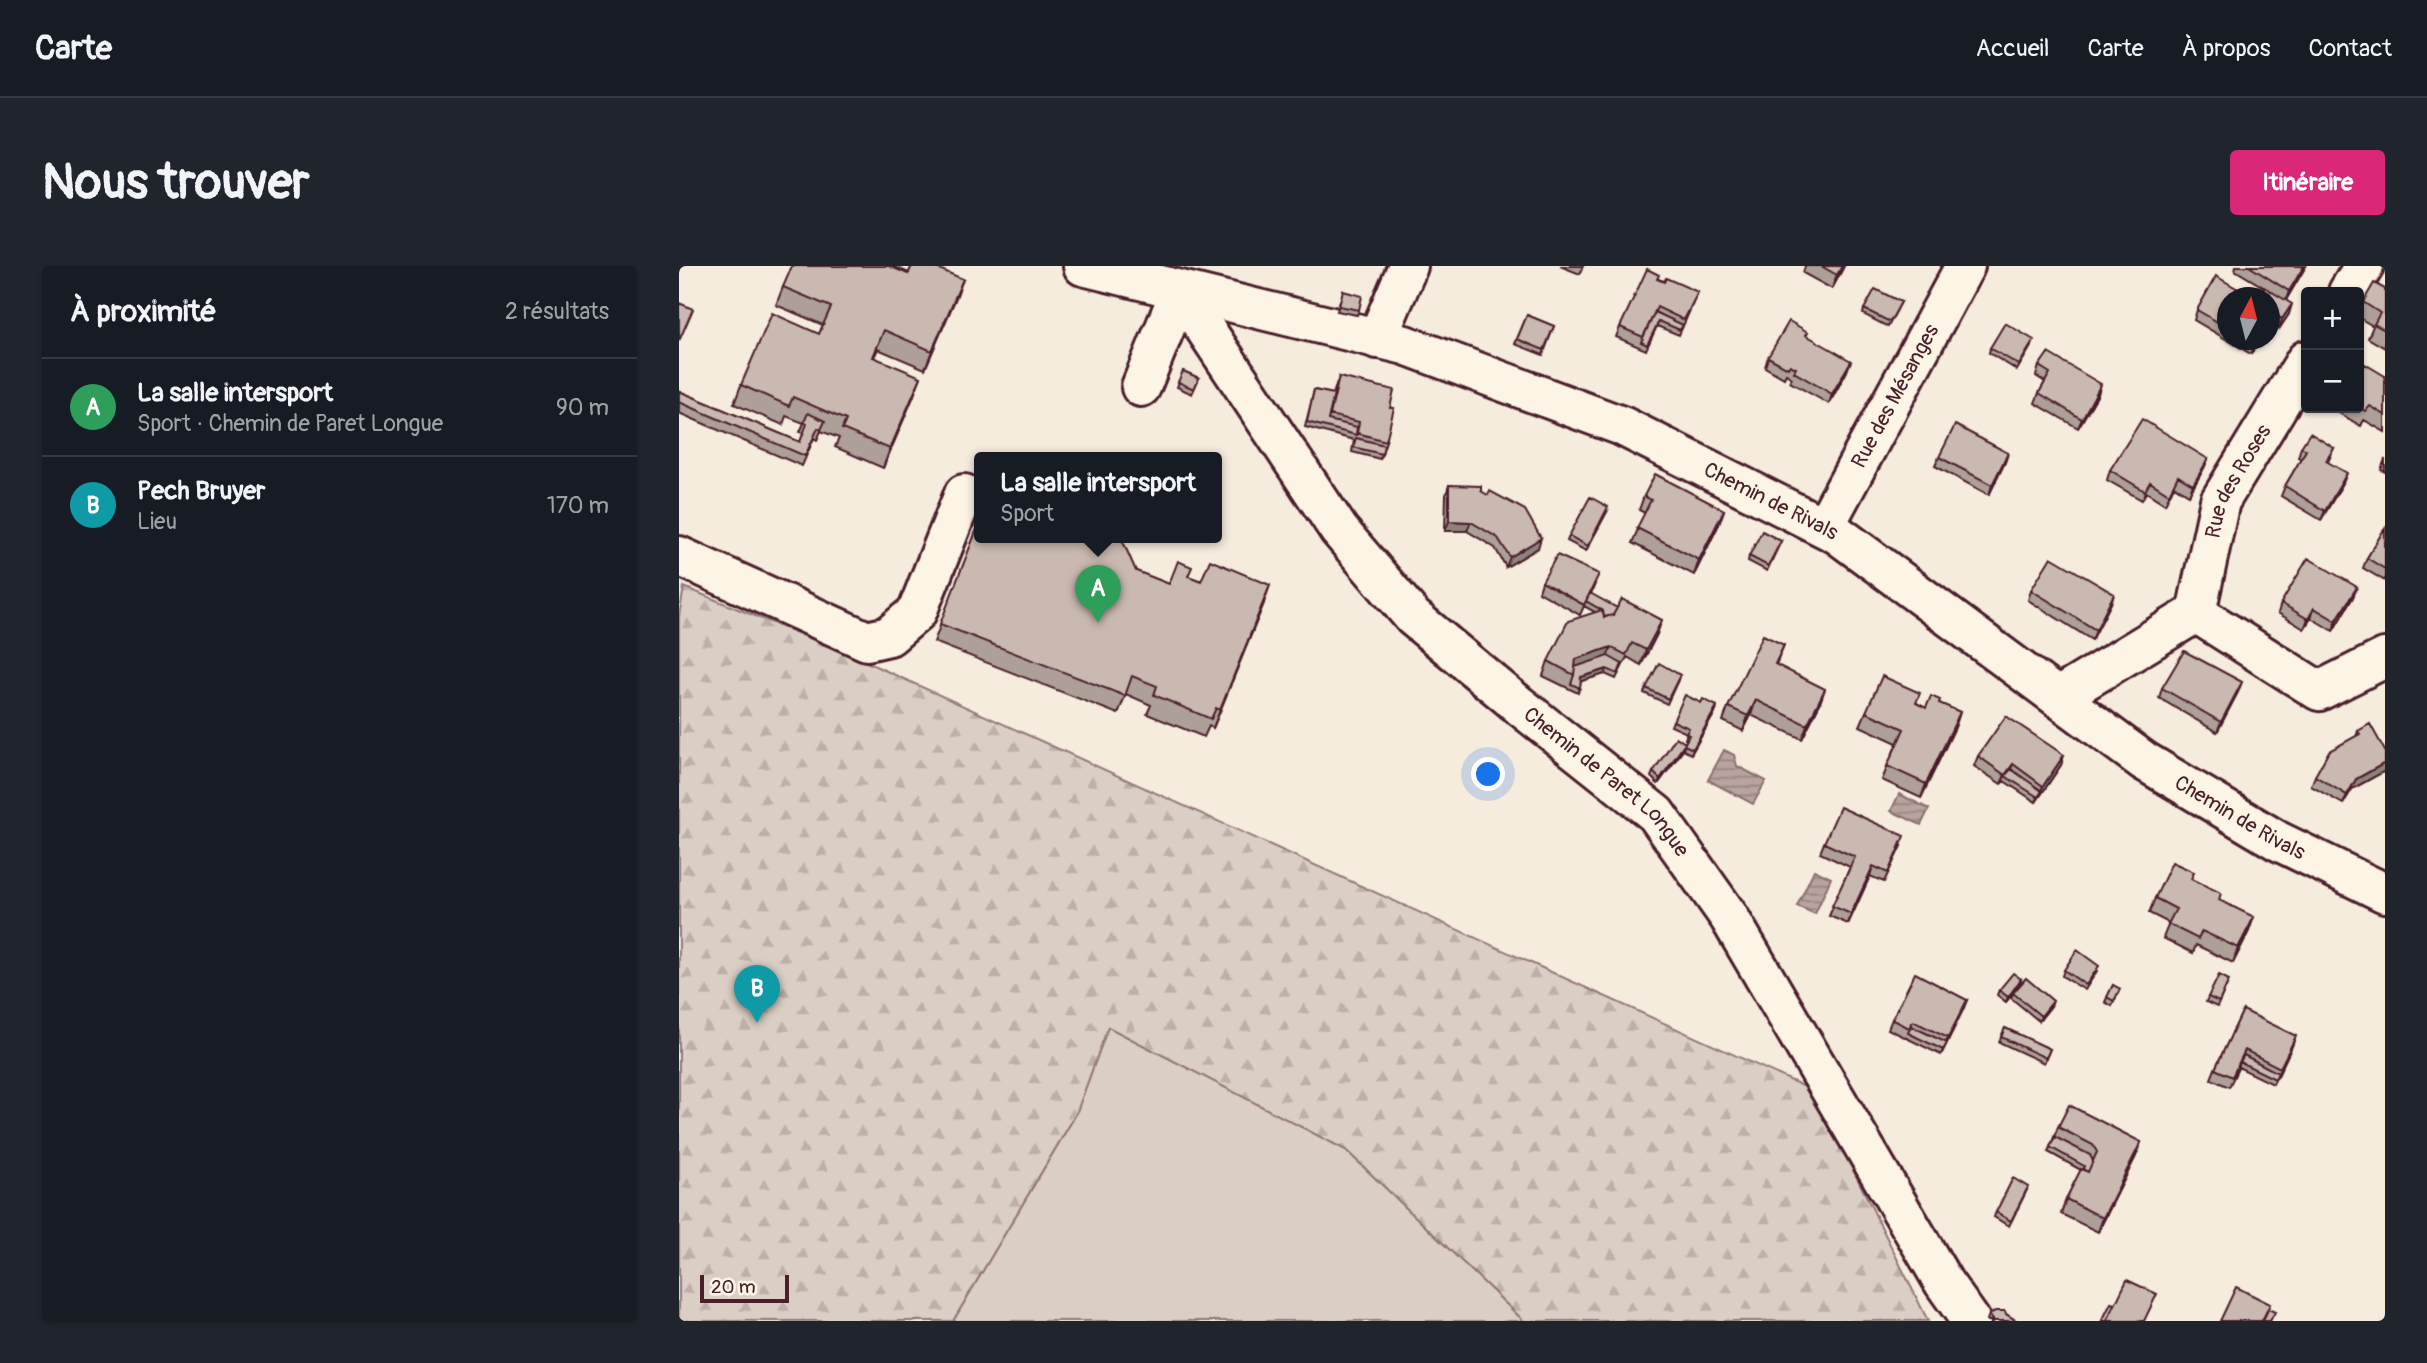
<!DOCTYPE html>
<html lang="fr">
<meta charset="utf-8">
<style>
:root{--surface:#171b24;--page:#20242c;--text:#f1f3f6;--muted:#9ea1a6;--line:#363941;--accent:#db2777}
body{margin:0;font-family:Pangolin,sans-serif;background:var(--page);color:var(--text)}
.controls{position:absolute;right:21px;top:21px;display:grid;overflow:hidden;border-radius:7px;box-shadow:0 2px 5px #0004}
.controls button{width:63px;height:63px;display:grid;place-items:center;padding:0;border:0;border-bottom:2px solid var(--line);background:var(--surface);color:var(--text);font:35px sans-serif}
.compass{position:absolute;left:1538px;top:21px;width:63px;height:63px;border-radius:50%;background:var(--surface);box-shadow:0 2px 5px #0004;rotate:7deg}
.scale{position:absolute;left:21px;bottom:18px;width:89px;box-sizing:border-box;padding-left:7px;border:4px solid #4a1f2b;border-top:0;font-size:19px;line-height:24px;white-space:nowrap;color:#4a1f2b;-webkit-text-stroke:5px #fcf5e5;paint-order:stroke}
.you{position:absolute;left:810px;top:509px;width:24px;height:24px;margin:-18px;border:5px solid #fff;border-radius:50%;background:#1a73e8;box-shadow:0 0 0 10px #1a73e833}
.badge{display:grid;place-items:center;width:46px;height:46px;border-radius:50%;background:var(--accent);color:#fff;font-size:23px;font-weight:700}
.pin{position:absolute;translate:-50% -58px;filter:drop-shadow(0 2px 4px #0008)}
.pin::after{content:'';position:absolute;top:37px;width:24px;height:21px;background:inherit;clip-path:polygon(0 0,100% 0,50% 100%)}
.popup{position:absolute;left:295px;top:186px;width:248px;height:91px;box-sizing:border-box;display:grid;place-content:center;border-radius:7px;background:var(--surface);filter:drop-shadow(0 2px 5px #0005);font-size:23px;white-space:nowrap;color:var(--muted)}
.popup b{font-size:26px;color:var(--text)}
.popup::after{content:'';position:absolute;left:50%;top:100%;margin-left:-14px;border:14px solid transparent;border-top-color:var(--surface)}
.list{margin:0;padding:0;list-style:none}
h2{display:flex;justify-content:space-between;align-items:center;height:91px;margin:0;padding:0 28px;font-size:30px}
h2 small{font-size:23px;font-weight:400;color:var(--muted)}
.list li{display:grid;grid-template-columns:46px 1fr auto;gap:21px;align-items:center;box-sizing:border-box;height:98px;padding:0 28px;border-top:2px solid var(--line)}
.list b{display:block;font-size:26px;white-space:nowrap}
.list p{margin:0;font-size:23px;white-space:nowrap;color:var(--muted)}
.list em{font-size:23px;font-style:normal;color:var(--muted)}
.map{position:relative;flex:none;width:1706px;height:1055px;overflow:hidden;border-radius:7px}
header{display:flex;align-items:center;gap:42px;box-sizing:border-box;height:98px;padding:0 35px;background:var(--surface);border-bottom:2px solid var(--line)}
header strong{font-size:33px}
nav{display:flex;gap:38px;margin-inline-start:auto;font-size:24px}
.intro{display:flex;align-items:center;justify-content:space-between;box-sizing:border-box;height:168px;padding:0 42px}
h1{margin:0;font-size:49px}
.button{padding:18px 32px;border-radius:7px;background:var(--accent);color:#fff;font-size:24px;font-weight:700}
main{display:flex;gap:42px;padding:0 42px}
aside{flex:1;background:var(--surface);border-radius:7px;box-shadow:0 2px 5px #0004}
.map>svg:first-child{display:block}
</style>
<header>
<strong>Carte</strong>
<nav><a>Accueil</a><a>Carte</a><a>À propos</a><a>Contact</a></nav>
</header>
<div class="intro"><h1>Nous trouver</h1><a class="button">Itinéraire</a></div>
<main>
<aside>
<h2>À proximité<small>2 résultats</small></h2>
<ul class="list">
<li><span class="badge" style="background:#2e9e5b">A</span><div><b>La salle intersport</b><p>Sport · Chemin de Paret Longue</p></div><em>90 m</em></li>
<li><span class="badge" style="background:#0f9aa8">B</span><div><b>Pech Bruyer</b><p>Lieu</p></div><em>170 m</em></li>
</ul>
</aside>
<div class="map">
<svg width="1706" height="1055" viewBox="0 0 1706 1055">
<defs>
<pattern id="forest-firs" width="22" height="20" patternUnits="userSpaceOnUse" patternTransform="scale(1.75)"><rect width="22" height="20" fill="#dbcec4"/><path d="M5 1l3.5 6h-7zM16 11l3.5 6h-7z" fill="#bdb0a9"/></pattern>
<pattern id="water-rules" width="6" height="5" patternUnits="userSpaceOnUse" patternTransform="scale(1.75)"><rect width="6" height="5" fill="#b8a39e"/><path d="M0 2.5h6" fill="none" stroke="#988481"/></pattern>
</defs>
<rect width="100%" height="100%" fill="#f5ecde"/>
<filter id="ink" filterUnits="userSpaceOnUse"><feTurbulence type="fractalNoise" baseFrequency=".0143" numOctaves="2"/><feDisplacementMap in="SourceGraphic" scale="14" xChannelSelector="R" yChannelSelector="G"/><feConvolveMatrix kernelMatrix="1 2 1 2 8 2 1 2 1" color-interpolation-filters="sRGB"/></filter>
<g filter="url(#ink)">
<path fill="#dbcec4" stroke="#927678" stroke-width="2" d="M429 760 667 884 845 1055H274L397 848Z"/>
<path fill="url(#forest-firs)" stroke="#927678" stroke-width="2" d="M5 321 172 389 1135 825 1249 1055H845L667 884 429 761 397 848 274 1055H0V350Z"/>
<path fill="url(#water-rules)" stroke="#8c6e70" stroke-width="2" d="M1045 484 1055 489 1058 500 1087 515 1074 538 1029 514Z
M1220 528 1250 543 1242 559 1212 545Z
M1135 604 1152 612 1136 648 1118 640Z"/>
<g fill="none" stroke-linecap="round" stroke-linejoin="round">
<g stroke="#4a1f2b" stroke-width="44">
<g id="minor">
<path id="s1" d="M404 0 726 79 943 160 1158 268 1465 495 1599 575 1706 627"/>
<path id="s2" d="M501 25 660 264 734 351 841 440 977 548 1050 651 1265 1017 1292 1055"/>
<path d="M1669 26 1685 0"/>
<path d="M698 73 729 0"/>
<path d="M462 121 501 25"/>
<path id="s3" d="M1145 261 1286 0"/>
<path d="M0 290 188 375 210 370 238 346 285 228"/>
<path d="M1517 347 1640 425 1706 392"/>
<path id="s4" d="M1379 431 1517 347 1541 235 1627 94"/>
</g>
</g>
<use href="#minor" stroke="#fcf5e5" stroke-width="38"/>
</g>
<path fill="#ae9f98" stroke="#4a1f2b" stroke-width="2" d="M881 0H904L901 8Z
M1126 0H1165L1153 23 1124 7Z
M1557 0H1627L1607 34 1610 48 1600 63 1591 57 1584 21 1556 4Z
M230 7 284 13 246 103 199 83 195 91 235 129 204 202 156 181 160 172 142 165 138 174 135 172 123 200 0 147V125L121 176 124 168 121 166 125 157 107 150 104 159 55 138 62 119 140 68 144 59 97 39 104 21Z
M979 13 1019 26 1000 69 978 60 967 84 937 71 941 61Z
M1706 23V82L1689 72 1694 60 1680 52V47L1684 36Z
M664 25 680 44 678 49 658 45Z
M1549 32V74H1580L1572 88 1515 54 1518 44Z
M1222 36 1209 61 1184 48 1185 43Z
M848 49 875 60 864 89 836 78Z
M1128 70 1168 105 1150 138 1111 116 1113 112 1107 108 1105 112 1086 101 1089 91Z
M1353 79 1338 104 1310 87 1311 82Z
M1360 100 1419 128 1399 162 1356 137 1360 127 1366 116 1357 110Z
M504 105 520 112 513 128 498 121Z
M1680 109 1706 110V166L1685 154 1682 160 1660 147 1662 142H1680Z
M660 111 711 142 707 175 701 193 673 186 675 174 626 161 635 124 654 128Z
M1622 181 1655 182 1649 196 1664 217 1642 254 1602 230 1606 220 1622 193 1619 191Z
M1329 187 1326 196 1310 229 1256 200 1260 191Z
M1529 193 1525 202 1510 229 1495 220 1486 238 1467 226 1463 234 1428 214 1431 204Z
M1706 193V206L1702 204Z
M770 219 802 225 859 282 827 301 816 282 788 265H766L767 229Z
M965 230 1045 244 1040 258 1015 309 953 277 966 247 960 244Z
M928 246 907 285 888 275 890 270Z
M300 258 457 305 490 318 509 310 585 337 534 462 530 460 525 471 468 448 472 439 447 428 439 448 255 376Z
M1706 262V315L1684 302 1688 292Z
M1102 275 1088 305 1069 295 1070 290Z
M863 316 916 318 912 328 978 368 962 399 948 391 937 413 926 408 902 415 899 427 864 410 869 395 916 346 905 340 901 349 860 326Z
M1678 321 1674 331 1654 365 1632 352 1625 363 1599 347 1602 337Z
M1352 324 1435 328 1432 337 1413 374 1349 334Z
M1105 379 1097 399 1141 437 1123 473 1072 449 1064 465 1044 455 1049 441Z
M999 414 988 438 965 427 967 422Z
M1483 422 1559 426 1538 466 1480 432Z
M1238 437 1247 442 1260 437 1281 446 1276 461 1242 532 1203 514 1218 477 1181 460 1187 446Z
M1037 445 1012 488 1004 484 979 518 972 511 974 506 1006 477 1008 474 1006 473 1008 467 992 460 994 455Z
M1679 465 1706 485V505L1673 523 1664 538 1632 520 1636 510 1677 471Z
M1385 489 1382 499 1357 536 1325 515 1322 518 1295 500 1299 490Z
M1145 577 1222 580 1205 616 1191 610 1169 658 1150 650 1171 601 1141 587Z
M1512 613 1540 634 1570 665 1554 697 1517 679 1514 687 1484 672 1490 657 1470 647 1476 632Z
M1385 704 1418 705 1406 724 1383 710Z
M1342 713 1341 718 1327 736 1318 729 1320 724Z
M1550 714 1538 741 1527 736 1529 731Z
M1434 719 1441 723 1433 740 1426 736Z
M1334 727 1372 740 1360 755 1332 732Z
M1288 734 1262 789 1209 763 1213 753Z
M1564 744 1613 780 1594 818 1559 801 1560 800 1550 821 1532 813 1536 803Z
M1326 762 1371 783 1365 797 1320 776Z
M1379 861 1462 876 1457 890 1419 966 1382 948 1387 933 1402 904 1369 886Z
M1347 926 1330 960 1315 951 1317 946Z
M1327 1048 1338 1055H1309L1308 1054 1310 1049Z"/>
<path fill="#8d827c" stroke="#4a1f2b" stroke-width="2" d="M1163 0H1165L1153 23 1158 9Z
M1625 0H1627L1607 34 1610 25Z
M284 13 277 32 246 103 253 85Z
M1613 38 1610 48 1600 63 1603 53Z
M1578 74H1580L1572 88 1575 78Z
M1172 95 1168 105 1150 138 1153 128Z
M242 111 235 129 204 202 211 183Z
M1422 118 1419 128 1399 162 1403 153Z
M1329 187 1326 196 1310 229 1313 219Z
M1529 193 1525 202 1510 229 1514 219Z
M1668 207 1664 217 1642 254 1646 245Z
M1045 244 1040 258 1015 309 1020 294Z
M770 255 792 256 788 265H766Z
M862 272 859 282 827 301 831 291Z
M591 319 585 337 534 462 541 444Z
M1678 321 1674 331 1654 365 1657 355Z
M1435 328 1432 337 1413 374 1417 364Z
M1635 342 1632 352 1625 363 1629 353Z
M983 354 978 368 962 399 967 384Z
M932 381 927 395 893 402 897 393Z
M928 403 926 408 900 416 902 411Z
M1563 416 1559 426 1538 466 1542 456Z
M1146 423 1141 437 1123 473 1128 459Z
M1077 434 1072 449 1064 465 1069 450Z
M1038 440 1037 445 1012 488 1014 483Z
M1281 446 1276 461 1242 532 1247 518Z
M1005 479 1004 484 979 518 981 513Z
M1385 489 1382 499 1357 536 1364 520Z
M1706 497V505L1673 523 1664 538 1668 529 1677 513Z
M1334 498 1330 508 1326 510 1322 518 1326 509Z
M1194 600 1191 610 1169 658 1172 648Z
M1575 651 1570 665 1554 697 1559 682Z
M1342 713 1341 718 1327 736 1329 731Z
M1288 734 1284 744 1262 789 1269 772Z
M1374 735 1372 740 1360 755 1362 750Z
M1617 770 1613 780 1598 812 1601 802Z
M1462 876 1457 890 1419 966 1424 952Z"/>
<path fill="#cab9b1" stroke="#4a1f2b" stroke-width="2" d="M113 0H210L229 8 233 0H253L284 13 253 85 205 64 194 91 242 111 211 183 163 163 167 154 114 131 110 140 62 119 93 47 140 68 152 41 104 21Z
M210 0H214L230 7 229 8Z
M1142 0H1163L1158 9Z
M1570 0H1625L1610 25Z
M968 3 980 9 978 13 985 16 987 12 1019 26 1005 54 978 41 964 71 941 61Z
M1537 10 1574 32H1549V62L1518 44Z
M1695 17 1706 23V64L1695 58 1701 47 1684 36Z
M1585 21 1613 38 1603 53 1594 47 1591 53V32H1578Z
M1196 23 1222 36 1211 56 1185 43Z
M664 25 683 30 680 44 660 40Z
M0 37 14 43 0 75Z
M976 46 1004 59 1001 64 980 55 968 79 962 76Z
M848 49 875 60 865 84 838 73Z
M1110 55 1129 66 1127 69 1172 95 1153 128 1115 106 1117 102 1111 99 1109 102 1089 91Z
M1326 57 1355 74 1340 99 1311 82Z
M1568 74H1578L1575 78Z
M1369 87 1422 118 1403 153 1360 127 1371 107 1360 100Z
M1686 98 1706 110V149L1691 140 1687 145 1680 141V109Z
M504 105 520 112 515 123 499 116Z
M660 111 715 124 711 142H715L707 175 678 167 680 156 651 149Z
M635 124 655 128 649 154 678 161 677 169 628 156Z
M0 125 121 176 128 158 125 156 129 147 146 155 142 164 139 162 126 190 0 136Z
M1463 153 1529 193 1514 219 1499 210 1490 228 1471 216 1466 225 1431 204Z
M1276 159 1329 187 1313 219 1260 191Z
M1631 167 1655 182 1647 195 1668 207 1646 245 1606 220 1627 184 1622 181Z
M677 172 705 179 703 188 674 181Z
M976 208 1045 244 1020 294 958 262 972 234 965 230Z
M770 219 802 220V225L809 229 811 225 846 244 862 272 831 291 819 272 792 256 770 255Z
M911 231 929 241 909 280 890 270Z
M300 258V271H442L457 305 490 318 499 295 513 301 509 310 522 315 531 294 591 319 541 444 537 442 532 453 475 429 478 420 453 410 446 430 261 358Z
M1706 262V303L1688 292Z
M1083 265 1102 275 1089 300 1070 290Z
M878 289 920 308 905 339 863 316Z
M1372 291 1435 328 1417 364 1352 324Z
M1629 292 1678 321 1657 355 1635 342 1629 353 1602 337Z
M911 327 938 342 934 349 925 351 924 345 907 335Z
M943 333 983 354 967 384 953 377 947 389 932 381 897 393 895 409 869 395 889 355 923 344 925 351 934 349Z
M1084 369 1105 379 1096 398 1146 423 1128 459 1077 434 1069 450 1049 441Z
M1505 385 1563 416 1542 456 1483 422Z
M929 390 943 398 939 408 928 403 902 411 901 422 892 418 895 409 896 401Z
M980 397 1001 409 989 433 967 422Z
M1203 410 1241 427 1237 437 1247 442 1252 430 1261 434 1260 437 1281 446 1247 518 1208 500 1225 463 1187 446Z
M1006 429 1022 437 1024 433 1038 440 1014 483 1005 479 981 513 974 506 997 471 1006 477 1010 469 1007 468 1010 462 994 455Z
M1327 450 1385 489 1364 520 1334 498 1326 509 1299 490Z
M1691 458 1706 485V497L1677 513 1668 529 1636 510 1650 485 1681 468 1679 465Z
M1332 503 1363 525 1359 531 1326 510Z
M1161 541 1225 570 1209 607 1194 600 1172 648 1153 640 1176 591 1145 577Z
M1493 596 1515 606 1512 613 1542 627 1540 634 1575 651 1559 682 1523 665 1519 673 1489 658 1497 643 1476 632Z
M1398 684 1420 700 1407 719 1385 704Z
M1236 707 1288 734 1269 772 1234 755 1230 762 1213 753Z
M1334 707 1342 713 1329 731 1320 724Z
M1540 709 1550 714 1540 736 1529 731Z
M1347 712 1374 735 1362 750 1334 727Z
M1434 719 1441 723 1435 735 1428 731Z
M1564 744 1617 770 1601 802 1566 784 1553 811 1536 803Z
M1232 760 1268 777 1264 784 1229 767Z
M1326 762 1371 783 1367 792 1322 771Z
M1565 789 1599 807 1596 813 1561 796Z
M1390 839 1462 876 1424 952 1387 933 1402 903 1409 906 1418 886 1414 879 1379 861Z
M1376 871 1411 889 1414 895 1409 906 1404 903 1405 900 1371 881Z
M1334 912 1349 921 1332 955 1317 946Z
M1448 1014 1478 1028 1465 1055H1428Z
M1557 1021 1591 1038 1583 1055H1541Z
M1432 1037 1436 1038 1428 1055H1423Z
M1589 1043 1596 1046 1591 1055H1584Z
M1316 1045H1326L1327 1048 1338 1055H1315L1310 1049Z"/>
</g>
<g text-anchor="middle" stroke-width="5" stroke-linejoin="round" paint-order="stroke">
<g font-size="21" fill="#4a1f2b" stroke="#fcf5e5">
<text dy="7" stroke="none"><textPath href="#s3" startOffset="149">Rue des Mésanges</textPath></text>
<text dy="7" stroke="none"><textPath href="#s4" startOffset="301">Rue des Roses</textPath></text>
<text dy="7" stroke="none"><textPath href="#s1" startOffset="730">Chemin de Rivals</textPath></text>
<text dy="7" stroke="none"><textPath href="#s2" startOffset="656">Chemin de Paret Longue</textPath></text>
<text dy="7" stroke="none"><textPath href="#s1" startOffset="1297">Chemin de Rivals</textPath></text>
</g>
</g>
</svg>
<div class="controls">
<button>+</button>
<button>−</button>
</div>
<svg class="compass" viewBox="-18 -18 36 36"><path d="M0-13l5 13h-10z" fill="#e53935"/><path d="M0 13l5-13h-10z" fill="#9ea1a6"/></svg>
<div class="scale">20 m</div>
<div class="you"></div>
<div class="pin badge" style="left:419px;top:357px;background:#2e9e5b">A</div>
<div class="popup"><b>La salle intersport</b>Sport</div>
<div class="pin badge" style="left:78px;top:757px;background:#0f9aa8">B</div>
</div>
</main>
